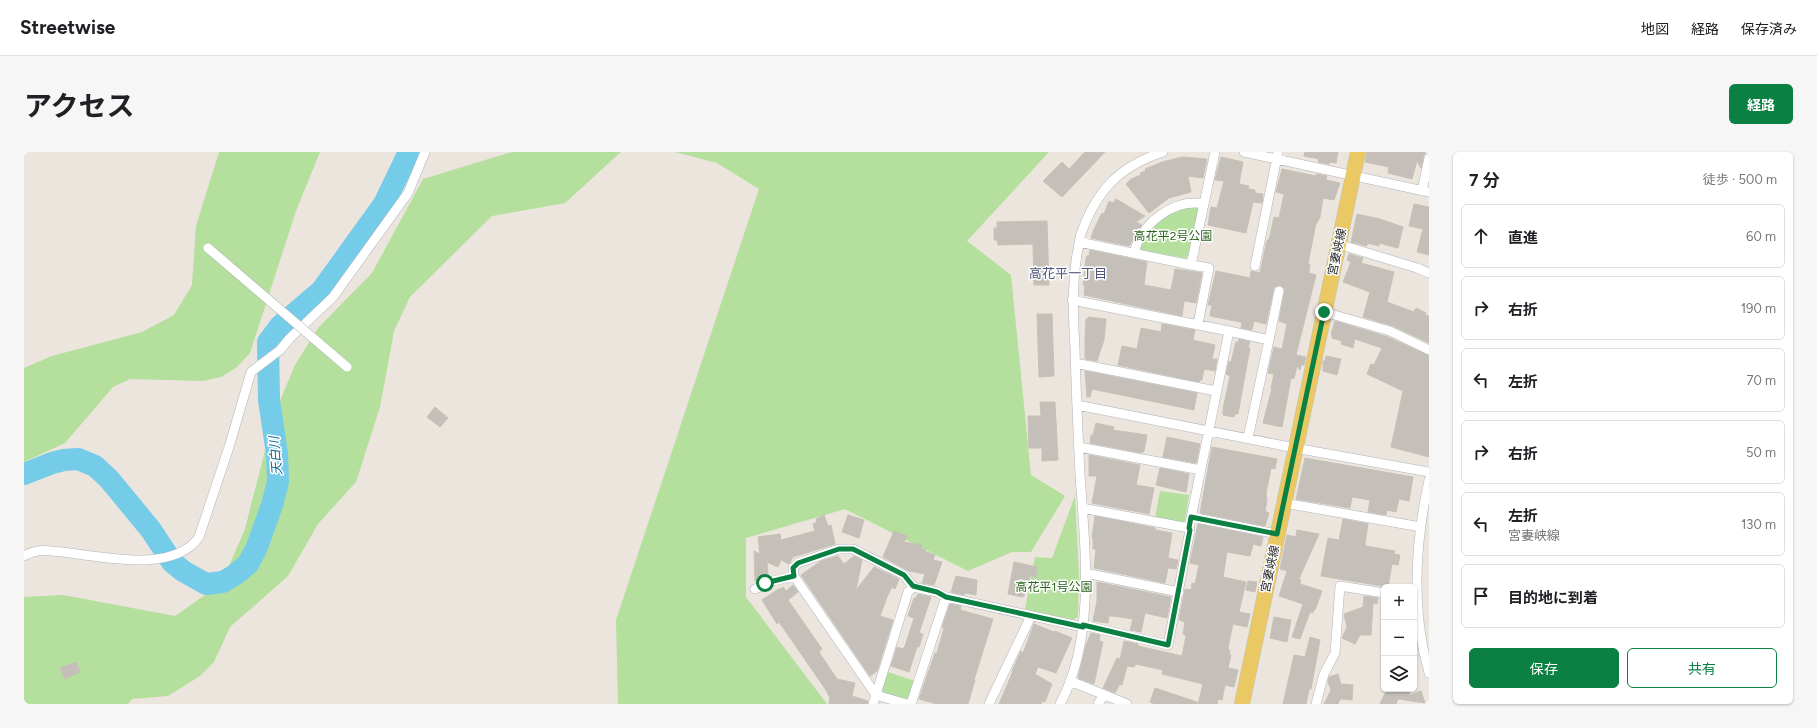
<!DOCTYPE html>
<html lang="ja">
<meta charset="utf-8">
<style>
:root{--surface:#fff;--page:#f6f6f6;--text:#202124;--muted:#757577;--line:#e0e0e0;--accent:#0b8043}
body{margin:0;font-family:Figtree,"Noto Sans JP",sans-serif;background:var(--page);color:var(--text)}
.controls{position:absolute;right:12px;bottom:12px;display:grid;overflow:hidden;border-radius:6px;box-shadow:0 1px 3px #0004}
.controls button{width:36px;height:36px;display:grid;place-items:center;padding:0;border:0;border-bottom:1px solid var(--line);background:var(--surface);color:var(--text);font:20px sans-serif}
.stop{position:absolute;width:12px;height:12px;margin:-9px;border:3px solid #0b8043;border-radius:50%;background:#fff}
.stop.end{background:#0b8043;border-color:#fff;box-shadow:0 1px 4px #0008}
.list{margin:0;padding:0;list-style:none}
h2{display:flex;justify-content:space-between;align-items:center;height:52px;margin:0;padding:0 16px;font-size:17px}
h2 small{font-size:13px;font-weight:400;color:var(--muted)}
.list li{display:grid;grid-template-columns:26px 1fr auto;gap:12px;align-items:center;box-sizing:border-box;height:64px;margin:0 8px 8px;padding:0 8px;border:1px solid var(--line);border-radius:6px}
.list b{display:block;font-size:15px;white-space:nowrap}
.list p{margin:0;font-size:13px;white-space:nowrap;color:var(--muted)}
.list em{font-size:13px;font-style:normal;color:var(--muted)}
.actions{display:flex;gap:8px;padding:12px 16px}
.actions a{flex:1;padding:9px 0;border:1px solid var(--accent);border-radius:6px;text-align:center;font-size:14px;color:var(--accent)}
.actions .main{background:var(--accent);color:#fff}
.icon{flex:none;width:22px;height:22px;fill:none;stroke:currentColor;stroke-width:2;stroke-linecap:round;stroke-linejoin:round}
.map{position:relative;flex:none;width:1405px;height:552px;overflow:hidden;border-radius:6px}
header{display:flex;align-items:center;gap:24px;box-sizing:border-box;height:56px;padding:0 20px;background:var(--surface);border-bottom:1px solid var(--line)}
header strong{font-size:19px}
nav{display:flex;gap:22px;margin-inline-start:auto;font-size:14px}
.intro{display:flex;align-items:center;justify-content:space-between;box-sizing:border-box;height:96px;padding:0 24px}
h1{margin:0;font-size:28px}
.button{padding:10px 18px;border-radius:6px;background:var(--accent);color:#fff;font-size:14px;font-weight:700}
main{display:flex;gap:24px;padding:0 24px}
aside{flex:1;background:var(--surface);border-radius:6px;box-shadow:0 1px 3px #0004}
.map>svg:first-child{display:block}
</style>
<header>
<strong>Streetwise</strong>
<nav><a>地図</a><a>経路</a><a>保存済み</a></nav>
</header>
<div class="intro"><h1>アクセス</h1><a class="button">経路</a></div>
<main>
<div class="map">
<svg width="1405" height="552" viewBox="0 0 1405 552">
<rect width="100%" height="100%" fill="#ebe5dd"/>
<path fill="#b4df9c" d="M195 0H296L272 59 226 201 213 215 197 225 179 229 106 227 89 235 41 291 0 310V216L28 204 118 180 150 163 168 133 172 74Z
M488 0H597L541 51 468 64 386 145 370 179 356 255 332 330 294 372 264 424 206 475 190 510 176 524 144 544 108 547 104 552H0V445L39 443 151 464 181 443 205 414 221 377 250 263 271 213 294 176 348 121 399 27Z
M651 0H1025L943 89 987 123 1007 323 1041 344 1007 400H988L944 419 821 357 722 386V445L803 552H594L592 468 735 37 693 11Z
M1172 54 1175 57 1166 103 1161 106 1117 98 1116 92C1125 79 1136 65 1150 59 1157 56 1165 56 1172 54Z
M1136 339 1165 343 1161 369 1156 371 1131 366Z
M1051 344 1055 424 1054 465 1049 468 1001 457 1011 405 1028 406Z
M864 520 891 529 885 546 882 548 860 542 858 538Z"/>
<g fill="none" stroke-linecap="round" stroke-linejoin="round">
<path stroke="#75cce9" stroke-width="22" d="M0 322 28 311 40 308 54 307 71 314 85 327 127 378 148 410 159 419 182 432 199 430 212 422 224 412 233 395 248 353 254 330 253 302 245 248 244 190 256 174 298 138 360 52 385 0"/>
</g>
<path fill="#c4bfb8" stroke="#c7c1b6" d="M1061 0H1081L1038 45 1019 29 1038 10 1045 17Z
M1281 0H1314L1312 11 1306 10 1305 12 1294 10 1295 7 1280 4Z
M1343 0H1405L1400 2 1397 16 1393 9 1388 27 1364 21 1365 15 1341 10Z
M1158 5 1183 7 1179 26 1164 24 1167 40 1145 46 1125 61 1102 32 1107 27 1117 23 1116 21 1122 19 1121 17 1138 10Z
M1197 5 1219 10 1215 32 1225 34 1224 37 1231 38V41L1239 42 1238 51 1229 50 1222 81 1184 73 1187 55 1193 56 1200 29 1191 28Z
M1258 17 1292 24V22L1303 24 1302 28 1316 31 1310 48 1299 46 1296 65 1293 71H1292L1284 112H1286L1285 121 1292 123 1272 203 1282 205 1280 213H1277L1276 218 1273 214 1270 227 1267 226 1258 275 1239 271 1248 236H1247L1250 222 1244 221 1250 195 1258 197 1263 172 1255 169 1261 137 1256 133 1250 135 1242 172 1230 169 1228 178 1217 176 1218 171 1216 170 1186 164 1188 153H1184L1192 119 1226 126 1227 119 1236 121 1243 88H1245L1250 65 1255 66 1260 42 1252 40Z
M1092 47 1121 64 1112 70 1118 73 1105 94 1067 86 1070 77 1078 61 1080 62 1085 49 1089 51Z
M1390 52 1405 55V103L1393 100 1399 77 1385 74Z
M1333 62 1356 67 1379 75 1374 96 1355 91V94L1343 91V94L1327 90Z
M1023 69 1025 133H1010L1009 92 974 93 973 88H970V76H973V70Z
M1066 98 1123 110 1120 133 1147 138 1151 117 1178 121 1172 151 1160 149 1158 164 1060 143 1061 133H1059L1062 106 1063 104H1065Z
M1325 102 1339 106 1337 111 1370 120 1363 150 1390 160 1392 156 1402 161 1401 163 1405 164V191L1369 174 1339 165 1346 140 1319 130 1327 110 1323 108Z
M1013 162H1028L1030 224 1015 225Z
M1064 165 1082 167 1080 188 1073 209 1061 207V185L1062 167H1064Z
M1311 169 1364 185 1405 204V305L1367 295 1379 239 1343 222 1347 212 1350 213 1358 196 1331 187 1329 196 1317 192 1318 189 1308 186V183L1307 182Z
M1138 172 1171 178 1169 188 1191 193 1188 207H1193L1191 219 1180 217 1178 228H1176L1175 230 1094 213 1098 194 1113 197 1117 176 1137 180Z
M1215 187 1226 190 1224 195 1226 196 1214 262H1211L1210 265 1199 263V257L1206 224 1202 222 1205 209 1207 210 1212 190H1214Z
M1302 204 1317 207 1313 223 1299 219V209H1301Z
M1061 219 1173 241 1170 258 1068 237 1066 245H1063Z
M1016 250H1031L1034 308 1018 309V296H1005L1004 264H1017Z
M411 255 424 266 416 275 403 265Z
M1072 271 1090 275 1089 278 1123 283 1120 299 1118 301 1066 291 1067 283H1069Z
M1143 285 1176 292 1172 311 1139 305Z
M1188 295 1253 307 1251 317 1247 316 1242 341 1243 349 1241 359 1245 361 1241 374 1176 361Z
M1065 303 1116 313 1112 333 1130 336 1125 362 1068 351 1073 324H1065Z
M1281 306 1389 325 1385 349 1375 347 1372 360 1363 358 1362 363 1344 360 1346 348 1328 345 1326 356 1272 347Z
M1136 316 1165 322 1162 340 1132 333Z
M800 363 804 374 807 373 811 392 769 405 765 412 757 408 754 415 743 410 744 425 731 429 730 399 736 402 734 385 756 382 757 388 791 379 789 372 793 370 792 367Z
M824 363 840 368 835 386 818 380Z
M1071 364 1131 376V378L1148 381 1144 406 1154 408 1152 417 1144 416 1141 431 1070 416 1072 397H1069V386H1068Z
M1319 367 1344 372 1341 392 1342 394 1371 399 1370 402 1376 403 1374 413 1368 412 1364 435 1297 424 1304 386 1315 388Z
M1174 372 1239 385 1237 394 1229 392 1226 404 1203 400 1199 425 1222 430 1215 460 1226 462 1223 475 1209 472 1206 486 1204 498H1206L1205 502 1207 503 1204 516 1214 518 1210 535 1201 533 1198 548 1194 547 1193 552H1174L1179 532 1138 522 1139 518 1112 512 1110 515 1103 514 1098 533 1096 532 1091 541 1079 536 1093 506 1096 507 1100 489 1114 492V494L1158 504 1162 484 1159 482 1161 470 1155 468 1161 437 1167 438 1168 431 1171 432 1175 413 1166 411Z
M1273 378 1295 382 1275 427 1277 428 1276 432 1298 439 1291 458 1290 457 1289 461 1286 460 1276 487 1268 485 1279 452 1255 444 1263 419 1256 417 1263 383 1272 385Z
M870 379 883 384 880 390 898 393 897 397H901V399L911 403 909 408 918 410 910 433 898 431 901 422 885 419 859 405Z
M814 404 820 412 830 404 838 408 832 438 850 415 875 427 871 437 868 435 863 445 856 464 869 468 853 519 846 524 777 423 797 409Z
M990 410 1013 415 1012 425 1006 424 1005 430H1003L1000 444 998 445 984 442Z
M932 424 953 428 952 443 941 441 940 443 927 440Z
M1224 429 1233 430 1231 440 1222 438Z
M1073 430 1147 445 1143 466 1121 461 1117 480 1106 478 1109 467 1089 464H1085L1084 471 1069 469 1073 449Z
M769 433 774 440 764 448 798 497 795 500 813 527 831 531 828 544 844 549 843 552H805L806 546 802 538 755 470 753 472 738 448 756 436 755 438 759 435 762 439Z
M894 442 907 445 895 481 899 482 895 495H893L885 520 867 514 873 495 879 497 881 494 890 466 884 464 890 446H892Z
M1340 444 1354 446 1353 452 1349 451 1347 483H1336L1331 492 1318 486 1323 475 1320 462 1339 455Z
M926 452 937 454 936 458 969 467 950 528H951L944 552H913L895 547 911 501H913L920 476 918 475Z
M1250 465 1267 468 1263 490 1246 486Z
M1010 472 1030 480 1031 479 1048 486 1032 521 1014 515 1011 522 1028 532 1021 550 1018 549 1017 552H975L989 519H988L997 499 999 501Z
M1067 481 1076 483 1075 489 1079 490 1070 532 1054 526 1062 493Z
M1286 485 1296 488 1287 537H1285L1282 552H1259L1270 503 1281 505Z
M52 510 56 520 41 527 36 516Z
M1314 522 1317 532 1329 533 1328 548 1316 547 1314 552H1300L1307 538 1304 530 1305 525Z
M1131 536 1173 550V552H1131L1126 550Z
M1363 537H1386L1385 544 1397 539 1401 551 1374 547 1372 552H1356Z"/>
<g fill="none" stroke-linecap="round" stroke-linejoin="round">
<g stroke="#b0b3bd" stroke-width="10">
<path id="street" d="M1220 0 1405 40
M1398 39 1405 6
M1055 90 1167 113 1191 0
M1314 92 1393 116 1405 121
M1110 101C1117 72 1149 46 1180 52
M1167 113 1185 116 1174 172
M1231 114 1254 0
M1048 148 1205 179 1165 376
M1300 160 1366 179 1405 198
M1205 179 1245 188 1255 139
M1051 211 1192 239
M1053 253 1271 296 1405 320
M1224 286 1245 188
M1055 295 1177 318
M1405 328C1391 391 1387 458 1405 521
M1260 351 1397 375
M1058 356 1165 376 1166 378 1144 493 1059 473
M1167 365 1253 382
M0 404C14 395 29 399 45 401 81 405 150 421 175 385L205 295 227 220 256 198 266 186 309 145 384 41 401 0
M1061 421 1155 440
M731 437 749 429 770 424
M1046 529 1103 552
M849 552 884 440 889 435
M883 552 852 543 770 424 769 416 774 411 815 397H829L880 423 889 435 913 440 922 445 1059 475
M887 552 922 445
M965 552 1007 464
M1036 552C1072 486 1061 395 1056 323 1054 281 1052 238 1051 196 1049 164 1048 134 1053 102 1055 95 1055 86 1058 79 1074 37 1096 14 1139 0
M1074 552 1080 543
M1292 552 1300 522 1311 501 1316 434 1360 441"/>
</g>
<g stroke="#c3c3c3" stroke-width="16">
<path id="primary" d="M1218 552 1334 0"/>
</g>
<use href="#street" stroke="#fff" stroke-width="9"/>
<use href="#primary" stroke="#eac863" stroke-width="15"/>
<g stroke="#b0b3bd" stroke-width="10" stroke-linecap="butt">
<path id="street-bridge" d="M184 96 323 215"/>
</g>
<use href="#street-bridge" stroke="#fff" stroke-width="9"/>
</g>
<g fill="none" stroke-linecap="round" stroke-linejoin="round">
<path stroke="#0b8043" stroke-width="5" d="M741 431 770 424 769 416 774 411 815 397H829L880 423 889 434 913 440 922 445 1059 475V473L1144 493 1166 378 1165 376 1167 365 1253 382 1300 160"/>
</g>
<g text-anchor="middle" stroke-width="3" stroke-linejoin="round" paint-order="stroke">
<g font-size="12" fill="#2d641d" stroke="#fff">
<text x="1149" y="88">高花平2号公園</text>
<text x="1030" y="439">高花平1号公園</text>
</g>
<g font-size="12" fill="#2a2a2a" stroke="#fff">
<text transform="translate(1313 100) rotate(-78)" y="4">宮妻峡線</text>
<text transform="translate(1246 417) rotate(-78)" y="4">宮妻峡線</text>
</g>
<g font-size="13" fill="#4d5579" stroke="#fff">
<text x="1044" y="126">高花平一丁目</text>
</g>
<g font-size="13" font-style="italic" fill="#146a94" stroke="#fff">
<text transform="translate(251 304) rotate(-95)" y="5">天白川</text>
</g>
</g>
</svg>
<div class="controls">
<button>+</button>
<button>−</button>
<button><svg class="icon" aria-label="layers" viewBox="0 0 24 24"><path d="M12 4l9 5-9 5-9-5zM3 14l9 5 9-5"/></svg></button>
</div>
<div class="stop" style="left:741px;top:431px"></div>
<div class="stop end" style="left:1300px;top:160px"></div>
</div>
<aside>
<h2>7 分<small>徒歩 · 500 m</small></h2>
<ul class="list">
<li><svg class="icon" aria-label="ahead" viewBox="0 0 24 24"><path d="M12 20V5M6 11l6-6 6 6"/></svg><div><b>直進</b></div><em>60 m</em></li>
<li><svg class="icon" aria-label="right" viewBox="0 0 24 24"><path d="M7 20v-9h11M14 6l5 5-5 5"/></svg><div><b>右折</b></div><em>190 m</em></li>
<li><svg class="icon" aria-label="left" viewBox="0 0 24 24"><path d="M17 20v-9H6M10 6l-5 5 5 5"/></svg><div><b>左折</b></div><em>70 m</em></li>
<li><svg class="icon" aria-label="right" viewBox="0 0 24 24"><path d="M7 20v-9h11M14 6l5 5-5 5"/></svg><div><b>右折</b></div><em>50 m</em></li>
<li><svg class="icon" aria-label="left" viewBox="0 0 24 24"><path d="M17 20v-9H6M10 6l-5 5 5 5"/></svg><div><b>左折</b><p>宮妻峡線</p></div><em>130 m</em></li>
<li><svg class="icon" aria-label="arrive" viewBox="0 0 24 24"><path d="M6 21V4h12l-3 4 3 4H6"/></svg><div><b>目的地に到着</b></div></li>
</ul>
<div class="actions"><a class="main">保存</a><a>共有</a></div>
</aside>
</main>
